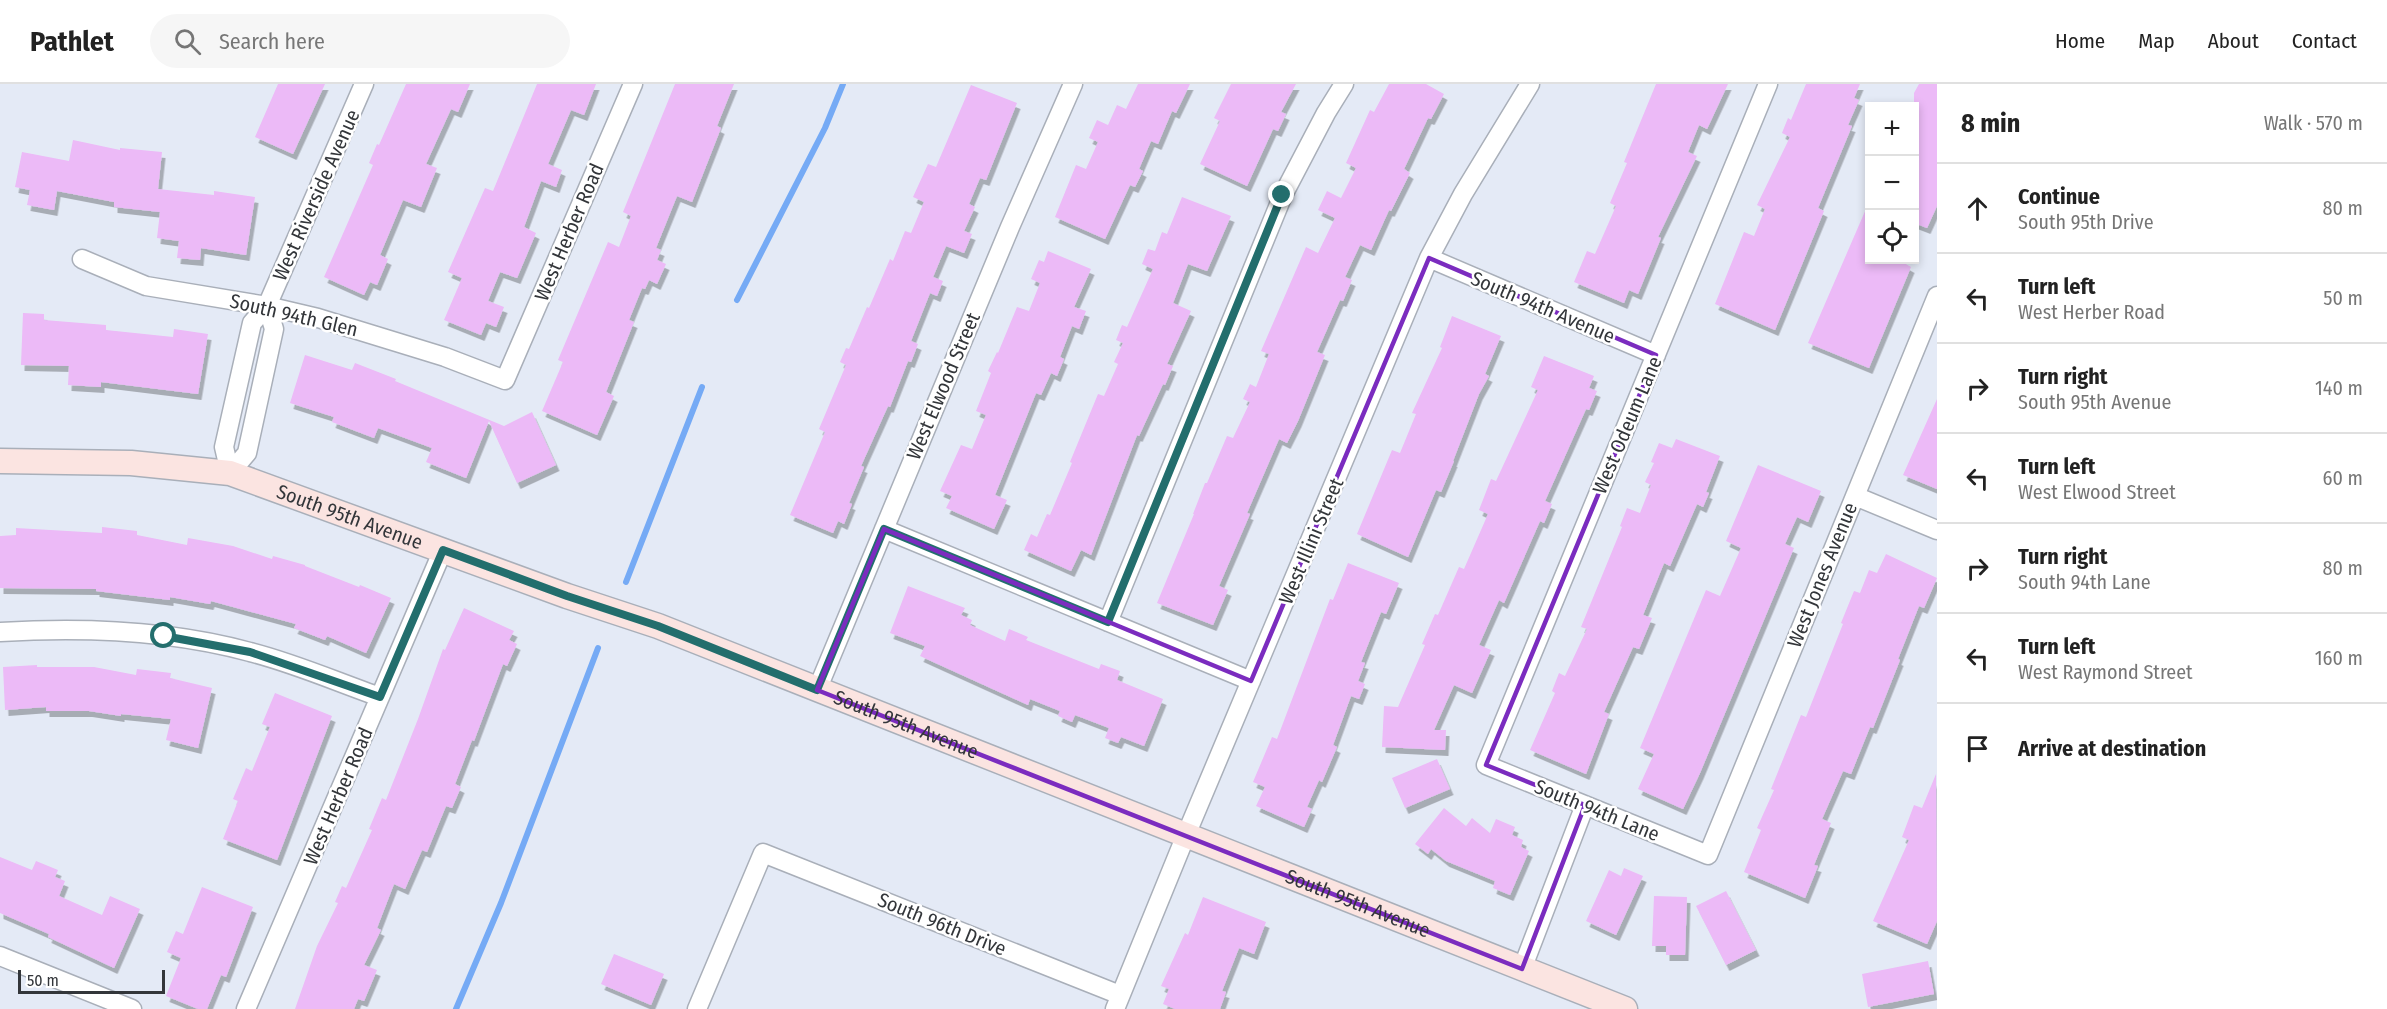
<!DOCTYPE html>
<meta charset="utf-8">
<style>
:root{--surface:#fff;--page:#f6f6f6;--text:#222;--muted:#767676;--line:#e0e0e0}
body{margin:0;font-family:"Fira Sans Condensed",sans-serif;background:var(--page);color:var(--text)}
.controls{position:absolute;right:18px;top:18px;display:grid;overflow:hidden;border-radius:0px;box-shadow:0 3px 9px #0003}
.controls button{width:54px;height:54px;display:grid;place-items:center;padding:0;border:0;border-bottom:2px solid var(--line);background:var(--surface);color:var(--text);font:30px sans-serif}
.scale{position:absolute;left:18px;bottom:15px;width:147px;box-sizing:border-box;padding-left:6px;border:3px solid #33363a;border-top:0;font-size:16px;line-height:21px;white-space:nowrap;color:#33363a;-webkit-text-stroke:4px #fff;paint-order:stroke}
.stop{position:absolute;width:18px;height:18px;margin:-14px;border:4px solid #236e6d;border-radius:50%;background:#fff}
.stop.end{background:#236e6d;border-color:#fff;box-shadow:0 2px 6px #0008}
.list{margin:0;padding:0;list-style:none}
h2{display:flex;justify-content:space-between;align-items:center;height:78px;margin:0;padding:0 24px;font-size:26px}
h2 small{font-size:20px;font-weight:400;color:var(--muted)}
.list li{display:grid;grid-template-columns:39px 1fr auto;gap:18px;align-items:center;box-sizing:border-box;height:90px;padding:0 24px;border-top:2px solid var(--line)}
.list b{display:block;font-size:22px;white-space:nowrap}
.list p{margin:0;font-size:20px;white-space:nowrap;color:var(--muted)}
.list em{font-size:20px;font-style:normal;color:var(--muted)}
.icon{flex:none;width:33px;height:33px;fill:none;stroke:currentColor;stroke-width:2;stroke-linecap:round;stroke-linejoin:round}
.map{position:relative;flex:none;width:1937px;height:925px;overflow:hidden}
header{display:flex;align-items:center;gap:36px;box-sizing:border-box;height:84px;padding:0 30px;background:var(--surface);border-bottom:2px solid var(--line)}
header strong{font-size:28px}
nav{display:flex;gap:33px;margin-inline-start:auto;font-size:21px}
.search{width:420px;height:54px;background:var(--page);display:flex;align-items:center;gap:15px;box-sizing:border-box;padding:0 21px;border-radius:33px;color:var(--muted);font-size:22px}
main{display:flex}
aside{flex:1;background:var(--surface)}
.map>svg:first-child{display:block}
</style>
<header>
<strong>Pathlet</strong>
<div class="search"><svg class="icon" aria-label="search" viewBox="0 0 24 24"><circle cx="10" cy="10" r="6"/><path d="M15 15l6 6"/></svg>Search here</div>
<nav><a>Home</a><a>Map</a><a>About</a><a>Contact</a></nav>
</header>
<main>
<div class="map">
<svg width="1937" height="925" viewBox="0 0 1937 925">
<defs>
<filter id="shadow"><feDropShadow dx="3.5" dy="6" stdDeviation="0" flood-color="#0004"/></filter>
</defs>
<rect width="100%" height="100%" fill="#e4eaf6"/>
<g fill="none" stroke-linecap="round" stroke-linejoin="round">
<path stroke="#75aaf5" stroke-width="6" d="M737 216 825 44 843 0
M626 498 702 303
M456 925 501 819 598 564"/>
</g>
<path fill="#ecbaf7" filter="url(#shadow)" d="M278 0H325L293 70 255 53Z
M406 0H470L458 28 451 25 426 80 437 84 421 123 403 116 380 171 388 175 377 201 370 198 364 211 324 193 373 81 369 79 377 60 379 61Z
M537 0H596L584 31 571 26 548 80 562 86 556 103 541 97 524 143 536 149 517 194 500 188 488 217 504 223 496 243 486 239 481 251 444 236 462 194 448 188 485 104 493 107Z
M675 0H734L717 42 721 44 692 118 677 112 656 164 661 166 657 176 666 180 657 200 649 196 645 205 642 204 629 236 634 238 606 308 614 312 597 351 542 327 563 278 558 276 608 158 619 163 631 132 623 128Z
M1138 0H1190L1176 29 1172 27 1158 60 1151 57 1139 85 1143 87 1135 103 1130 101 1105 155 1055 133 1076 81 1086 85 1098 58 1089 54 1097 36 1108 41 1117 21 1126 25Z
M1231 0H1296L1281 28 1286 30 1278 47 1273 45 1247 102 1200 80 1220 37 1214 34Z
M1389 0H1426L1444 10 1431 35 1428 34 1404 85 1410 89 1391 127 1389 126 1371 166 1360 161 1345 193 1352 196 1343 217 1340 216 1317 268 1325 271 1298 337 1287 359 1279 355 1247 429 1250 430 1219 502 1228 506 1213 541 1157 519 1194 430H1193L1205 399H1207L1227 352 1233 354 1250 318 1243 315 1250 300 1256 303 1269 270 1261 267 1306 163 1318 169 1335 134 1318 126 1327 107 1341 114 1356 84 1346 79 1370 26 1374 28Z
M1656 0H1728L1707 45 1699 41 1688 68 1697 72 1658 153 1661 154 1638 210 1629 206 1624 219 1574 198 1587 167 1595 170 1616 122 1610 119 1627 79 1624 78Z
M1806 0H1860L1854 14 1859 16 1848 41 1852 42 1818 124 1824 127 1775 246 1715 220 1744 148 1754 152 1765 125 1757 121 1790 53 1782 49 1788 34 1791 36Z
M1919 0H1937V122L1927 144 1914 139V9Z
M971 1 1017 19 986 96 980 94 969 120 975 123 964 147 972 150 964 169 946 162 933 193 943 197 937 212 930 209 911 257 918 260 911 278 908 277 890 323 888 322 861 382 864 383 849 419 852 420 844 440 838 437 833 449 790 431 825 348 819 345 846 281 840 278 846 264 849 265 867 223 869 224 890 175 893 177 905 147 911 149 924 118 913 113 928 80 936 83Z
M73 56 120 66V64L162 68 158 105 214 111V107L255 113 246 171 201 164 200 176 177 174 179 157 157 154 160 128 114 123V118L57 107 54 126 27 121 30 106 15 103 22 68 69 77Z
M1182 113 1231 132 1207 187 1188 180 1173 219 1191 227 1167 280 1173 282 1165 301 1163 300 1139 352 1137 351 1091 471 1081 466 1071 487 1024 466 1031 450 1037 453 1047 430 1050 431 1072 379 1070 378 1098 310 1104 312 1118 280 1114 278 1123 259 1116 256 1122 241 1127 243 1153 185 1142 180 1148 165 1155 167 1162 148 1167 150Z
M1869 118V176H1905L1904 179 1911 183 1869 284 1808 259Z
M1048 167 1091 185 1074 223 1086 227 1079 245 1072 242 1060 273 1064 275 1057 292 1051 289 1041 311 1036 309 995 411 1007 416 994 445 946 424 952 412 940 407 961 361 972 365 986 331 976 327 991 289 988 287 997 268 998 269 1017 223 1029 227 1040 199 1031 195 1039 176 1044 178Z
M23 229 44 230V236L106 241V246L173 253 174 245 208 250 198 310 101 298V303L68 301 69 282 21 281Z
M1452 232 1501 252 1485 290 1489 292 1479 310 1453 377H1454L1441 408 1436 406 1408 473 1357 450 1392 366 1400 369 1416 330 1412 329 1442 264 1440 263Z
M305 271 352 286 355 279 396 295 395 297 504 342 532 328 556 381 517 399 489 337 466 394 426 378 432 364 378 344 374 354 332 338 334 333 290 319Z
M1544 272 1594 292 1589 304 1597 307 1589 326 1586 325 1545 417 1552 420 1544 439 1540 437 1504 519 1499 516 1479 561 1491 566 1472 609 1454 601 1434 646H1446L1445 666 1382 663 1384 622 1398 623 1425 561 1422 560 1435 530 1438 531 1459 483 1464 485 1488 430 1479 426 1491 395 1496 397 1538 306 1531 303Z
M1937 315V405L1903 391Z
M1676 355 1720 372 1706 408 1709 409 1703 423 1697 420 1670 482 1664 479 1643 531 1652 534 1639 565 1633 563 1604 628 1609 630 1586 690 1530 666 1555 609 1552 607 1559 589 1565 592 1587 545 1581 543 1622 443 1620 442 1627 424 1640 429 1651 401 1645 398 1654 379 1651 378 1659 359 1672 364Z
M1758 381 1821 407 1808 438 1797 433 1785 460 1794 464 1700 689 1683 725 1638 705 1654 670 1640 664 1706 506 1720 512 1741 464 1726 457Z
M102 443 137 447V451L187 461 188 454 233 462 272 475 273 472 305 481V482L359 503 360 501 391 514 366 569 327 552 325 556 294 544 296 540 211 517 210 520 170 513V516L96 507V505L0 504V452L16 451V444L102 449Z
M1886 470 1937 494 1924 524 1919 522 1898 575 1900 576 1873 644 1870 643 1851 690 1843 687 1822 735 1831 739 1814 781 1818 782 1805 814 1744 788 1761 746 1757 744 1774 706 1771 705 1801 631 1806 633 1843 540 1841 539 1854 507 1860 509 1869 486 1877 489Z
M1348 479 1399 499 1386 530 1381 528 1361 578 1365 579 1358 597 1365 600 1359 615 1351 612 1333 661 1337 663 1322 698 1319 696 1307 723 1312 725 1304 743 1256 722 1265 703 1253 698 1272 653 1277 655 1330 515 1333 516Z
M908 502 965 524 961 531 972 536 970 541 1005 557 1009 545 1028 553 1026 556 1099 585 1101 580 1120 587 1117 596 1163 615 1144 662 1121 653 1118 659 1105 654 1109 644 1075 631 1072 638 1058 632 1060 627 1030 615 1028 621 920 572 925 562 890 549Z
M464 524 514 547 509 556 517 560 507 582 503 580 474 657 472 656 455 700 461 703 452 724 446 722 427 768 422 766 405 805 394 800 377 844 381 846 364 881 377 886 364 917 358 915 354 925H295L317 862 338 819 335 818 342 802 346 804 372 746 369 745 382 714 386 716 418 635 443 565 445 566Z
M37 581V583H94L136 591 137 585 171 589 170 594 212 604 198 664 166 656 171 635 121 630V632L89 627H46V623L5 626 3 583Z
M275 609 332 632 277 776 223 755 238 717 233 715 246 684 252 687 270 643 262 640Z
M1437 675 1450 705 1405 724 1392 694Z
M1936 690 1937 837 1927 860 1873 837 1909 756 1902 753 1914 721 1922 724Z
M1444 724 1466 742 1472 734 1490 749 1496 735 1515 743 1512 751 1523 756 1521 763 1529 767 1510 811 1493 804 1495 797 1446 777 1431 765 1428 770 1415 760Z
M0 773 32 786 36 777 58 786 55 793 65 797 59 812 102 831 110 812 140 825 114 884 48 853 49 850 0 829Z
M1624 784 1643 792 1616 851 1586 837 1609 786 1621 792Z
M202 803 253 823 226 893 221 891 207 925H198L166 912 181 874 167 868 176 847 183 850Z
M1726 807 1756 866 1726 881 1696 822Z
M1654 812 1687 813 1685 871H1666V862H1652Z
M1203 813 1266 838 1254 870 1239 864 1222 907 1226 908 1220 925H1175L1163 920 1169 905 1161 902 1185 849 1188 851Z
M614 870 664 890 651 921 601 900Z
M1928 877 1934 910 1868 923 1862 890Z"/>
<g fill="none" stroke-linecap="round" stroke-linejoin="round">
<g stroke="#a9afb9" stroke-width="21">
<path id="street" d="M1768 0 1486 681 1708 771 1937 212
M1429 174 1656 271
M82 175 146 202 267 222 318 234 445 273 505 296 633 0
M230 389 224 363 252 239 267 222 364 0
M230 389 247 369 274 245 267 222
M1855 412 1937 446
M884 445 1251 597
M1108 538 1283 111 1326 29 1344 0
M0 548C83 543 170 546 250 568 294 579 337 598 380 613
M817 606 1010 143 1073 0
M0 872 132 925
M1522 885 1585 721
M246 925 443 466
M697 925 763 769 1120 911
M1115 925 1186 751 1429 174 1463 110 1530 0"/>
</g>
<g stroke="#a9afb9" stroke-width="27">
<g id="secondary">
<path id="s1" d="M0 377 131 379 230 389 567 512 658 542 1625 925"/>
</g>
</g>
<use href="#street" stroke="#fff" stroke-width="18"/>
<use href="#secondary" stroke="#fbe4e1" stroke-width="24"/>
</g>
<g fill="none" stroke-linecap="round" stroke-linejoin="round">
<path stroke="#236e6d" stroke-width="8" d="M164 552 250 568 380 613 443 466 567 512 658 542 817 606 884 445 1108 538 1282 111"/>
</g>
<path fill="none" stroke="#7b2cbf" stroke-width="4.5" stroke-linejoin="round" d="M1429 174 1656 271 1486 681 1585 721 1522 885 817 606 884 445 1251 597Z"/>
<g text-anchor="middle" stroke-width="5" stroke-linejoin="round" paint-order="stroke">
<g font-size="20" fill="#33363a" stroke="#fff">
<text transform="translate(316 111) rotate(-66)" y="7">West Riverside Avenue</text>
<text transform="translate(569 148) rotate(-67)" y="7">West Herber Road</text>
<text transform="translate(1543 223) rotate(23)" y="7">South 94th Avenue</text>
<text transform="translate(294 231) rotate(13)" y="7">South 94th Glen</text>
<text transform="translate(943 302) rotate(-67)" y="7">West Elwood Street</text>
<text transform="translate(1627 341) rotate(-67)" y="7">West Odeum Lane</text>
<text dy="7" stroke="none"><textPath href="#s1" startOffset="358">South 95th Avenue</textPath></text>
<text transform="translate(1311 457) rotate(-67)" y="7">West Illini Street</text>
<text transform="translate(1822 491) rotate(-68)" y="7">West Jones Avenue</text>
<text dy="7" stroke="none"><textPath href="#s1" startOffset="952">South 95th Avenue</textPath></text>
<text transform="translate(338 712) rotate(-67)" y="7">West Herber Road</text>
<text transform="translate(1597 726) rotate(22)" y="7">South 94th Lane</text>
<text dy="7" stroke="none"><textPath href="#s1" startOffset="1438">South 95th Avenue</textPath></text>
<text transform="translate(942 840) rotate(22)" y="7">South 96th Drive</text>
</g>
</g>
</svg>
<div class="controls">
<button>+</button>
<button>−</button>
<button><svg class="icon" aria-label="locate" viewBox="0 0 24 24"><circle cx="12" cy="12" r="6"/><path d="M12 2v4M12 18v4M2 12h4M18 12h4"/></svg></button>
</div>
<div class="scale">50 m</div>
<div class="stop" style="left:164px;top:552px"></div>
<div class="stop end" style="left:1282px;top:111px"></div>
</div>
<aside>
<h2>8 min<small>Walk · 570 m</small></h2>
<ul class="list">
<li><svg class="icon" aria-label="ahead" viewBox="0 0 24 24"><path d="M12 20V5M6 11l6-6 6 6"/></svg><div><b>Continue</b><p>South 95th Drive</p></div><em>80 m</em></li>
<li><svg class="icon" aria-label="left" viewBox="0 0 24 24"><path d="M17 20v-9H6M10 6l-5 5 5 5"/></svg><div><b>Turn left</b><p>West Herber Road</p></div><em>50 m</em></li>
<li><svg class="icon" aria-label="right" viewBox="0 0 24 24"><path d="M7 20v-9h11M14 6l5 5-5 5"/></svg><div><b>Turn right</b><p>South 95th Avenue</p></div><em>140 m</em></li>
<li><svg class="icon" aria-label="left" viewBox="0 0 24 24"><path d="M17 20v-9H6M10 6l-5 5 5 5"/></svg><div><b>Turn left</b><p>West Elwood Street</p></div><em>60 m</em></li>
<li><svg class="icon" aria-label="right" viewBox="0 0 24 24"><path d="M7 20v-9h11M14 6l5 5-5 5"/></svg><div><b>Turn right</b><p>South 94th Lane</p></div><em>80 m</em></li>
<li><svg class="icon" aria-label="left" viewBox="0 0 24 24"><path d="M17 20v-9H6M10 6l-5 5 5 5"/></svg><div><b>Turn left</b><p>West Raymond Street</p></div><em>160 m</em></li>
<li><svg class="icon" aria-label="arrive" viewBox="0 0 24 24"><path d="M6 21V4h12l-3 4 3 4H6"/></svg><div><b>Arrive at destination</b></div></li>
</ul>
</aside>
</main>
